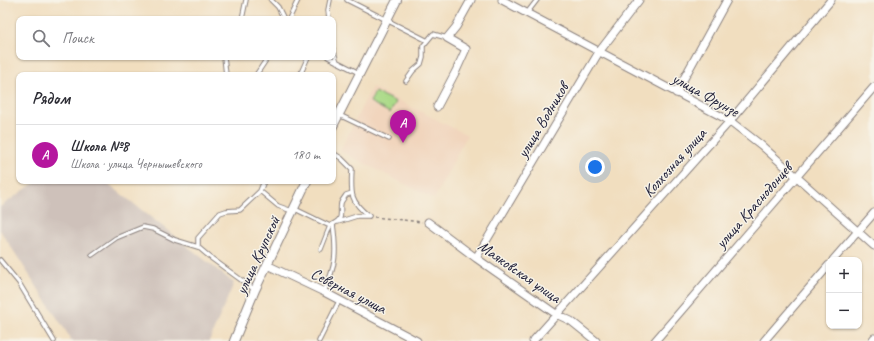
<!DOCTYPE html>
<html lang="ru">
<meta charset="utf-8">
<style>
:root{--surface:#fff;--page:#f7f7f7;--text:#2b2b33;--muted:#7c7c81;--line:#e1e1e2;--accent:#b5179e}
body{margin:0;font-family:Caveat,sans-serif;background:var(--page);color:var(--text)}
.controls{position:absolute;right:12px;bottom:12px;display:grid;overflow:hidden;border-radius:8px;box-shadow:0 1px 3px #0004}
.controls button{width:36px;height:36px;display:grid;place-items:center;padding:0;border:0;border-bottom:1px solid var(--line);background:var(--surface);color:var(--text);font:20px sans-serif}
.you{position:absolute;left:595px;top:167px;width:14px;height:14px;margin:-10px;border:3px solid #fff;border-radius:50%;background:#1a73e8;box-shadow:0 0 0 6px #1a73e833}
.badge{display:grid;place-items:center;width:26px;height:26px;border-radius:50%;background:var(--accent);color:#fff;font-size:13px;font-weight:700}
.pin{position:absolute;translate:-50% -33px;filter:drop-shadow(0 1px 2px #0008)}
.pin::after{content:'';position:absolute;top:21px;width:14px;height:12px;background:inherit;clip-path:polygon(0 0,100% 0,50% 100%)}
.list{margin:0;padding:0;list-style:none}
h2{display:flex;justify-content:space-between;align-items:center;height:52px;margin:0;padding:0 16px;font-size:17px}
h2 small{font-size:13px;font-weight:400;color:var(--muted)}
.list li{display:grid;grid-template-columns:26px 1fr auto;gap:12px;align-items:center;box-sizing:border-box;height:60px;padding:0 16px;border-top:1px solid var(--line)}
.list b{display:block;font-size:15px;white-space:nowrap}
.list p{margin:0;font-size:13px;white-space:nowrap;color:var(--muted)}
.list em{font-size:13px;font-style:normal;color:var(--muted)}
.icon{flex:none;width:22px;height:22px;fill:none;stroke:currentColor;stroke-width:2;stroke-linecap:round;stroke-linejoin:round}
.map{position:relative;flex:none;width:874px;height:341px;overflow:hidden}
.search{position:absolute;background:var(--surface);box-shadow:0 1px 3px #0004;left:16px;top:16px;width:320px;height:44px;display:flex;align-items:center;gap:10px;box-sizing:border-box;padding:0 14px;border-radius:8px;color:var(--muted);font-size:15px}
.panel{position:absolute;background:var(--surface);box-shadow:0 1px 3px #0004;left:16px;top:72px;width:320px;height:112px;border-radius:8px}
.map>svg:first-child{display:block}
</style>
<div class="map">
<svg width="874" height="341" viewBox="0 0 874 341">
<rect width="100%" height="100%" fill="#f7f3e8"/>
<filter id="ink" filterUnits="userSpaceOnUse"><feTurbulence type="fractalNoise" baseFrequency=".025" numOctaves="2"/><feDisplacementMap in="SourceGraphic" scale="8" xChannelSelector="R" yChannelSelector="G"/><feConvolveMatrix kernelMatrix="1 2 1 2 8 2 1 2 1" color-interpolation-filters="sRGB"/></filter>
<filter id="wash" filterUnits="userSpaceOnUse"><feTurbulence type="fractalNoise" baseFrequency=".012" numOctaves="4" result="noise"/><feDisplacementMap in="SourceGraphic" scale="16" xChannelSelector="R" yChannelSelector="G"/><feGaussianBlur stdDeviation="0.9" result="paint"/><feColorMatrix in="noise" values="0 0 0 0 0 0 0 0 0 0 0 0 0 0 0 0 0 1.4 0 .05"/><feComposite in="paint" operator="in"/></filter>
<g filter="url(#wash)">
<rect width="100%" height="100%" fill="#f1debf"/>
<path fill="#f1d5bd" d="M372 87 467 135 434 199 340 151Z"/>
<path fill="#cec1ba" d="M37 181H105L234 283 209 341H68L71 339 0 230V207Z"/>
<path fill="#abda88" stroke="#667e62" d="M375 92 396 102 390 113 370 102Z"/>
</g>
<g filter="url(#ink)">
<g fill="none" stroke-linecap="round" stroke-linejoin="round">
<g stroke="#8a807d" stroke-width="5.5">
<path id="service" d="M271 0 278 7 284 19
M347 0 426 40
M527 13 537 0
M242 19 246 0
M289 19 298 0
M329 19 328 10 330 0
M333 49 337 62
M224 57 226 75
M328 57 359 73
M256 75 268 57
M300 75 308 57
M406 81 413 71 421 64 423 57V46L433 34 447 38
M333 112 389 139
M333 153 341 158 352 169C351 192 349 201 369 216
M264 181 260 191 278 206 292 211
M295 209 330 226 321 249
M338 222 357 216H368
M331 225C345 219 339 214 341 203 342 200 345 197 346 195L352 193
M92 255 116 238 143 227 153 229 175 240 198 247
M0 260 19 283 54 341
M255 290 211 258 198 247V238L220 213 226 211 240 210 260 191
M324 292C336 265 337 254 333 224
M319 341 339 301"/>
</g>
<g stroke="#8a807d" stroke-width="9">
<path id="minor" d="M502 0 730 121 761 145 874 246
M676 93 727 0
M437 107 456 71 466 49 447 38 456 27 471 0
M428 222 476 258 556 314 571 321 596 341
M476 258 599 52 639 0
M833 260 874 213
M267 265 324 292 417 341
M533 341 730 121 831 0
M655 341 874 87
M764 341 829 265
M872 341 874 338"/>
</g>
<g stroke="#8a807d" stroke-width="10">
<path id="tertiary" d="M333 126 397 0
M234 341 255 290 307 181"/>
</g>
<path stroke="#8a807d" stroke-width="1.5" stroke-dasharray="3 3" stroke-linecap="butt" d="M374 217 422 222"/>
<use href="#service" stroke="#fff" stroke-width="3.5"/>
<use href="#minor" stroke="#fff" stroke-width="7"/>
<use href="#tertiary" stroke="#fff" stroke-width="8"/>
</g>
</g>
<g text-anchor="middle" stroke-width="3" stroke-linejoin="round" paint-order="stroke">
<g font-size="16" fill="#22223b" stroke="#f7f3e8">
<text transform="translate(706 94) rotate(29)" y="6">улица Фрунзе</text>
<text transform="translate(542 120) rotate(-59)" y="6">улица Водников</text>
<text transform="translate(674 162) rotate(-48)" y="6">Колхозная улица</text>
<text transform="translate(753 205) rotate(-49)" y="6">улица Краснодонцев</text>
<text transform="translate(257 255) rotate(-65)" y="6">улица Крупской</text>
<text transform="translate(520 271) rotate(35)" y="6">Маяковская улица</text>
<text transform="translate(349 290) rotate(27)" y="6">Северная улица</text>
</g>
</g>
</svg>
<div class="controls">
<button>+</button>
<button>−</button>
</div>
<div class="you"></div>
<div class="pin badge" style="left:403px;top:143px">A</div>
<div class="search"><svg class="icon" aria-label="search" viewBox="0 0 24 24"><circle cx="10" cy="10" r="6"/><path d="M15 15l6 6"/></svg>Поиск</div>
<section class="panel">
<h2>Рядом<small></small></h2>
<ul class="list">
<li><span class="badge">A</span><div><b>Школа №8</b><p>Школа · улица Чернышевского</p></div><em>180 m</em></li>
</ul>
</section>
</div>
